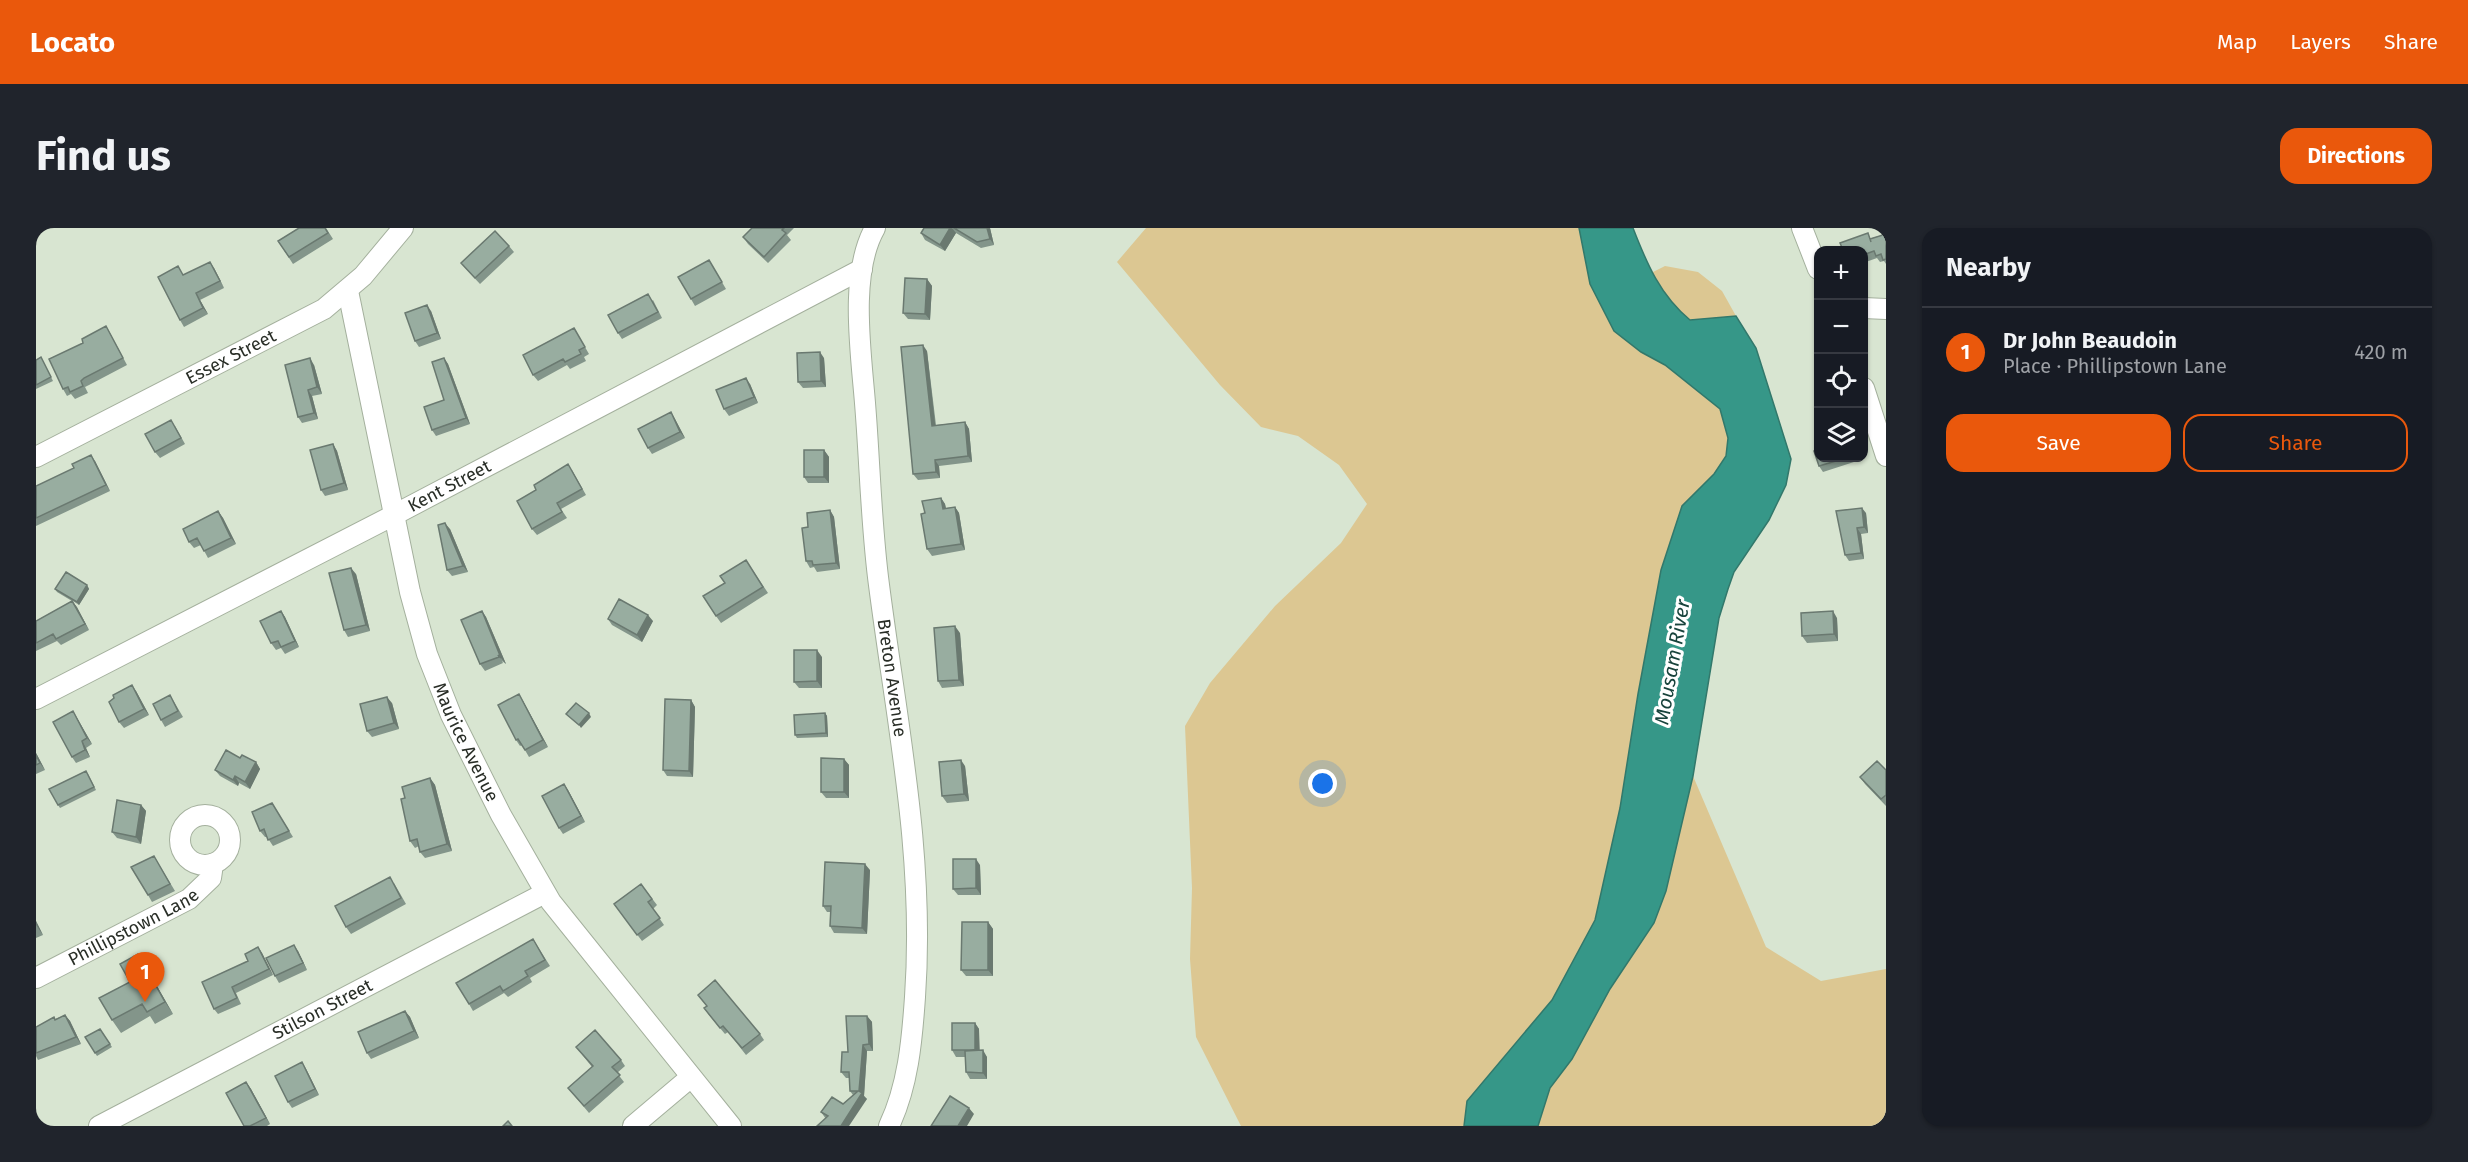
<!DOCTYPE html>
<meta charset="utf-8">
<style>
:root{--surface:#171b24;--page:#20242c;--text:#f1f3f6;--muted:#9ea1a6;--line:#363941;--accent:#ea580c}
body{margin:0;font-family:"Fira Sans",sans-serif;background:var(--page);color:var(--text)}
.controls{position:absolute;right:18px;top:18px;display:grid;overflow:hidden;border-radius:12px;box-shadow:0 2px 4px #0004}
.controls button{width:54px;height:54px;display:grid;place-items:center;padding:0;border:0;border-bottom:2px solid var(--line);background:var(--surface);color:var(--text);font:30px sans-serif}
.you{position:absolute;left:1287px;top:556px;width:21px;height:21px;margin:-15px;border:4px solid #fff;border-radius:50%;background:#1a73e8;box-shadow:0 0 0 9px #1a73e833}
.badge{display:grid;place-items:center;width:39px;height:39px;border-radius:50%;background:var(--accent);color:#fff;font-size:20px;font-weight:700}
.pin{position:absolute;translate:-50% -50px;filter:drop-shadow(0 2px 3px #0008)}
.pin::after{content:'';position:absolute;top:32px;width:21px;height:18px;background:inherit;clip-path:polygon(0 0,100% 0,50% 100%)}
.list{margin:0;padding:0;list-style:none}
h2{display:flex;justify-content:space-between;align-items:center;height:78px;margin:0;padding:0 24px;font-size:26px}
h2 small{font-size:20px;font-weight:400;color:var(--muted)}
.list li{display:grid;grid-template-columns:39px 1fr auto;gap:18px;align-items:center;box-sizing:border-box;height:90px;padding:0 24px;border-top:2px solid var(--line)}
.list b{display:block;font-size:22px;white-space:nowrap}
.list p{margin:0;font-size:20px;white-space:nowrap;color:var(--muted)}
.list em{font-size:20px;font-style:normal;color:var(--muted)}
.actions{display:flex;gap:12px;padding:18px 24px}
.actions a{flex:1;padding:14px 0;border:2px solid var(--accent);border-radius:18px;text-align:center;font-size:21px;color:var(--accent)}
.actions .main{background:var(--accent);color:#fff}
.icon{flex:none;width:33px;height:33px;fill:none;stroke:currentColor;stroke-width:2;stroke-linecap:round;stroke-linejoin:round}
.map{position:relative;flex:none;width:1850px;height:898px;overflow:hidden;border-radius:18px}
header{display:flex;align-items:center;gap:36px;box-sizing:border-box;height:84px;padding:0 30px;background:var(--accent);color:#fff}
header strong{font-size:28px}
nav{display:flex;gap:33px;margin-inline-start:auto;font-size:21px}
.intro{display:flex;align-items:center;justify-content:space-between;box-sizing:border-box;height:144px;padding:0 36px}
h1{margin:0;font-size:42px}
.button{padding:15px 27px;border-radius:18px;background:var(--accent);color:#fff;font-size:21px;font-weight:700}
main{display:flex;gap:36px;padding:0 36px}
aside{flex:1;background:var(--surface);border-radius:18px;box-shadow:0 2px 4px #0004}
.map>svg:first-child{display:block}
</style>
<header>
<strong>Locato</strong>
<nav><a>Map</a><a>Layers</a><a>Share</a></nav>
</header>
<div class="intro"><h1>Find us</h1><a class="button">Directions</a></div>
<main>
<div class="map">
<svg width="1850" height="898" viewBox="0 0 1850 898">
<rect width="100%" height="100%" fill="#d8e5d1"/>
<path fill="#dcc792" d="M1110 0H1543L1554 56 1605 124 1629 137 1684 181 1692 210 1690 229 1678 246 1646 279 1625 342 1602 466 1584 580 1559 692 1516 772 1431 873 1428 898H1205L1160 809 1154 731 1156 660 1149 498 1174 455 1239 378 1305 315 1331 276 1303 237 1262 208 1225 199 1184 157 1081 34Z
M1629 38 1662 44 1686 63 1700 88 1654 92 1634 75 1615 45Z
M1657 548 1730 719 1785 753 1850 741V898H1502L1514 860 1536 831 1574 761 1618 695 1630 663Z"/>
<path fill="#369788" stroke="#32786b" stroke-width="1.5" d="M1543 0H1597C1611 36 1624 67 1654 92L1700 88 1720 120 1755 231 1750 257 1733 292 1698 344 1692 361 1683 390 1657 548 1630 663 1618 695 1574 761 1536 831 1514 860 1502 898H1428L1431 873 1516 772 1559 692 1584 580 1602 466 1625 342 1646 278 1678 246 1690 228 1692 210 1684 181 1629 137 1605 124 1578 103 1554 56Z"/>
<g fill="none" stroke-linecap="round" stroke-linejoin="round">
<g stroke="#a4b09d" stroke-width="22">
<g id="minor">
<path id="s1" d="M839 0C813 46 825 124 829 175 834 236 835 297 843 357 861 497 889 627 879 769 876 813 872 858 853 898"/>
<path d="M1766 0 1782 41"/>
<path id="s2" d="M312 63 374 364 391 426 415 487 465 587 515 674 695 898"/>
<path d="M1828 80 1850 81"/>
<path d="M1828 160 1850 228"/>
<path id="s3" d="M0 229 288 81 327 48 367 0"/>
<path id="s4" d="M0 471 358 287 826 41"/>
<circle cx="169" cy="612" r="25"/>
<path id="s5" d="M0 750 153 671 175 650 177 636"/>
<path id="s6" d="M63 898 509 665"/>
<path d="M597 898 655 849"/>
</g>
</g>
<use href="#minor" stroke="#fff" stroke-width="20"/>
</g>
<path fill="#83958a" d="M290 0 297 11 257 36 242 13Z
M716 0H758L751 7 755 12 732 35 712 16 707 9Z
M888 0H954L958 17 945 20 920 5 909 23 889 12 885 5Z
M1850 6V36L1848 33 1844 34 1841 30 1827 35V22L1836 10Z
M473 18 478 24 444 56 430 41 425 35Z
M673 32 690 61 659 78 655 71Z
M178 40 188 60 164 72 172 86 148 99 144 92 148 47Z
M891 51 896 58 894 92 872 91 867 85Z
M617 72 626 90 586 111 582 105Z
M395 83 405 111 383 119 379 113Z
M70 98 74 105 91 137 53 157 49 159 52 165 39 171 35 166 31 168 27 161 47 115Z
M538 100 553 126 548 129 550 133 534 141 531 137 502 153 497 147Z
M891 123 900 197 929 194 933 201 936 234 903 238 904 250 882 252 877 246Z
M408 130 412 136 434 196 400 208 396 202 408 172Z
M788 130 790 159 767 160 762 154Z
M0 132 7 133 17 153 0 161Z
M278 137 286 166 276 168 282 191 266 195 262 189Z
M714 156 722 175 693 188 688 181Z
M635 184 639 191 649 210 616 226 612 220Z
M139 198 149 216 124 230 119 224Z
M297 216 301 223 312 262 289 268 285 262Z
M788 222 793 229V255H772L768 249Z
M1782 230H1819L1821 233 1787 244 1783 238Z
M59 233 74 263 0 298V258Z
M536 242 550 267 525 281 531 290 501 307 496 301Z
M905 270 909 276 910 280 919 279 923 285 929 322 896 328 891 321 889 285Z
M794 282 798 289 804 341 781 344 778 339 774 340 770 333 772 299Z
M182 283 187 290 200 316 172 330 165 317 158 320 153 314Z
M1800 283 1830 285 1832 305 1825 306 1828 331 1813 333 1809 327Z
M414 301 432 344 416 348 411 342Z
M710 332 732 365 685 395 680 388 689 355Z
M320 346 334 403 312 409 308 402Z
M51 357 53 361 43 377 37 373 53 402 25 417 21 413 0 423V393L36 373 21 364 19 361Z
M245 383 249 389 263 419 249 426 245 420 240 422 235 415Z
M446 383 450 389 470 436 466 433 467 435 449 443 444 436Z
M1801 390 1802 413 1771 415 1766 408Z
M572 391 617 393 606 414 576 397Z
M924 405 928 458 906 460 902 453Z
M786 429V460H763L758 454Z
M100 463 113 487 88 500 83 494 78 470Z
M483 466 487 473 512 519 493 529 486 517 484 518 480 512Z
M134 467 147 489 129 499 125 492Z
M655 472 659 479 657 549 631 548 627 542Z
M356 475 363 501 336 509 331 503Z
M37 483 56 516 50 520 54 529 40 535 36 529Z
M789 485 791 488 792 509 761 510 759 507Z
M0 525 9 542 0 546Z
M204 530 220 534 224 541 214 561 203 555 202 558 184 548 179 542Z
M808 531 813 537V570H790L785 564Z
M929 538 933 573 911 575 906 568Z
M1850 542V578L1829 556 1824 549Z
M52 546 60 562 24 580 22 577Z
M394 550 399 557 416 623 389 630 384 624 383 618 379 620 374 613 369 570Z
M528 556 532 562 549 594 527 606 523 600Z
M236 575 257 609 237 618 231 609H229L224 603Z
M105 577 110 583 105 616 81 610 76 604Z
M118 628 139 663 116 674 112 667Z
M944 637 945 667H922L917 661Z
M834 642 831 706 798 705 794 698V684H791L787 678Z
M358 655 370 676 315 706 310 699Z
M605 656 621 677 617 681 628 697 606 713 578 676Z
M0 693 7 707 0 710Z
M952 694 957 701V748H930L925 742Z
M497 711 514 738 494 750 496 754 472 769 468 765 437 783 433 776Z
M222 719 226 725 237 747 200 765 205 776 182 786 178 781Z
M262 723 271 742 243 755 239 748Z
M110 739 137 786 119 796 114 788 85 805 76 792 94 754Z
M662 767 724 806 728 812 710 827 692 804 689 806 673 787 668 780 671 778Z
M369 783 374 789 383 810 335 831 331 825Z
M29 787 34 793 45 816 2 832 0 828V799Z
M831 788 836 794 837 823H831L828 868 831 871 790 891 785 884 807 876 817 867 814 863V850H810L805 844 812 824Z
M939 795 943 801V822L951 829V851H934L930 844 929 829H920L916 822Z
M64 801 76 819 61 828 59 825Z
M540 819 585 832 589 838 581 845 588 854 553 885 532 860 556 839Z
M266 834 270 841 283 867 256 880 252 874Z
M210 854 215 861 234 896 231 898H208Z"/>
<path fill="#6a7970" d="M914 0H916L920 5 909 23 904 17Z
M951 0H954L958 17 954 11Z
M174 34 178 40 188 60 184 53Z
M891 51 896 58 894 92 889 86Z
M160 65 172 86 167 80Z
M391 77 395 83 405 111 401 105Z
M887 117 891 123 900 204 896 198Z
M784 124 788 130 790 159 785 153Z
M274 130 278 137 286 166 281 159Z
M408 130 412 136 434 196 430 190Z
M710 150 714 156 722 175 718 169Z
M272 162 276 168 282 191 278 185Z
M635 184 639 191 649 210 644 204Z
M929 194 933 201 936 234 932 228Z
M297 216 301 223 312 262 308 255Z
M788 222 793 229V255L788 249Z
M55 227 59 233 74 263 70 257Z
M899 232 903 238 904 250 900 244Z
M905 270 909 276 911 287 907 281Z
M919 279 923 285 929 322 925 316Z
M1826 280 1830 285 1832 305 1828 299Z
M794 282 798 289 804 341 800 335Z
M182 283 187 290 200 316 195 310Z
M409 295 414 301 432 344 427 338Z
M1821 300 1825 306 1828 331 1825 325Z
M315 340 320 346 334 403 330 397Z
M51 357 53 361 43 377 41 374Z
M36 373 41 379 53 402 49 396Z
M245 383 249 389 263 419 259 413Z
M446 383 450 389 470 436 465 430Z
M1797 383 1801 390 1802 413 1798 406Z
M612 387 617 393 606 414 601 407Z
M919 398 924 405 928 458 923 452Z
M781 422 786 429V460L781 453Z
M96 457 100 463 113 487 108 481Z
M483 466 487 473 512 519 507 512Z
M351 469 356 475 363 501 358 495Z
M655 472 659 479 657 549 653 543Z
M37 483 41 490 56 516 51 510Z
M553 485 555 489 545 500 543 497Z
M789 485 791 488 792 509 790 505Z
M46 513 50 520 54 529 49 522Z
M0 525 9 542 4 535 0 527Z
M808 531 813 537V570L808 564Z
M925 532 929 538 933 573 928 566Z
M220 534 224 541 214 561 209 554Z
M199 548 203 555 202 558 197 552Z
M394 550 399 557 416 623 411 616Z
M528 556 532 562 549 594 545 588Z
M105 577 110 583 105 616 100 609Z
M940 631 944 637 945 667 940 660Z
M829 636 834 642 831 706 826 700Z
M0 693 7 707 0 697Z
M952 694 957 701V748L952 742Z
M258 717 262 723 271 742 267 735Z
M222 719 226 725 237 747 233 741Z
M102 726 110 739 137 786 129 774Z
M369 783 374 789 383 810 378 803Z
M29 787 34 793 45 816 40 809Z
M831 788 836 794 837 823 833 816Z
M939 795 943 801 944 829 939 822Z
M827 817 831 823 828 868 831 871 813 898H805L823 863Z
M947 822 951 829V851L947 845Z
M266 834 270 841 283 867 279 861Z
M210 854 215 861 234 896 230 890Z
M933 880 938 886 931 898H922Z"/>
<path fill="#98ada0" stroke="#6a7970" stroke-width="1.5" d="M263 0H289L292 5 253 29 242 13Z
M716 0H748L746 2 750 5 728 29 707 9Z
M888 0H914L904 17 885 5Z
M918 0H951L954 11 941 14Z
M459 3 473 18 439 50 425 35Z
M1832 5 1835 14 1834 11 1850 6V31L1847 32 1845 26 1840 28 1838 23 1827 27V22H1807L1804 15Z
M673 32 686 54 655 71 642 49Z
M174 34 184 53 160 65 167 80 144 92 122 49 142 38 147 47Z
M869 50 891 51 889 86 867 85Z
M612 66 622 84 582 105 572 87Z
M391 77 401 105 379 113 369 85Z
M70 98 87 130 48 150 45 153 47 158 34 164 32 159 27 161 13 131 47 115 46 111Z
M538 100 549 119 543 122 545 126 529 134 527 131 497 147 487 127Z
M887 117 896 198 929 194 932 228 899 232 900 244 877 246 865 119Z
M784 124 785 153 762 154 761 125Z
M5 129 15 149 0 157V132Z
M274 130 281 159 272 162 278 185 262 189 249 137Z
M408 130 430 190 396 202 388 179 408 172 396 134Z
M710 150 718 169 688 181 680 162Z
M1782 180V193L1780 181Z
M635 184 644 204 612 220 602 201Z
M135 192 145 210 119 224 109 206Z
M297 216 308 255 285 262 274 222Z
M768 222H788V249H768Z
M1782 222V230H1810L1783 238 1778 223Z
M55 227 70 257 0 290V258L38 240 36 236Z
M532 236 546 261 521 275 526 284 496 301 481 273 500 262 498 257Z
M905 270 907 281 919 279 925 316 891 321 885 286 889 285 886 273Z
M1826 280 1828 299 1821 300 1825 325 1809 327 1800 283Z
M794 282 800 335 777 337 776 333H770L766 300 772 299 771 285Z
M182 283 195 310 168 323 161 310 153 314 147 301Z
M409 295 427 338 411 342 402 297Z
M710 332 727 359 680 388 667 368 689 355 684 348Z
M315 340 330 397 308 402 293 345Z
M30 344 51 357 41 374 19 361Z
M583 371 612 387 601 407 572 391Z
M36 373 49 396 20 411 17 406 0 415V393Z
M245 383 259 413 245 419 242 413 235 415 224 393Z
M446 383 465 430 462 427 463 429 444 436 425 392Z
M1797 383 1798 406 1766 408 1765 385Z
M919 398 923 452 902 453 898 400Z
M758 422H781V453L758 454Z
M96 457 108 481 83 494 73 474 78 470 77 467Z
M483 466 507 512 489 522 482 511 480 512 462 477Z
M134 467 142 483 125 492 117 476Z
M351 469 358 495 331 503 324 476Z
M629 471 655 472 653 543 627 542Z
M540 475 553 485 543 497 530 486Z
M37 483 51 510 46 513 49 522 36 529 17 494Z
M789 485 790 505 759 507 758 487Z
M190 522 204 530 206 527 220 534 209 554 199 548 197 552 179 542Z
M0 527 4 535 0 537Z
M785 530 808 531V564H785Z
M925 532 928 566 906 568 903 534Z
M1841 533 1850 542V567L1845 571 1824 549Z
M50 543 58 559 22 577 13 561Z
M394 550 411 616 384 624 381 611 374 613 365 571 369 570 366 559Z
M528 556 545 588 523 600 506 568Z
M81 572 105 577 100 609 76 604Z
M236 575 253 603 232 612 228 601 224 603 216 584Z
M118 628 134 656 112 667 95 639Z
M917 631H940V660L917 661Z
M789 634 829 636 826 700 794 698 795 678H787Z
M354 649 365 670 310 699 299 678Z
M605 656 616 671 612 674 624 690 601 707 578 676Z
M926 694H952V742H925Z
M497 711 509 732 489 743 492 748 467 763 464 758 433 776 420 755Z
M258 717 267 735 239 748 230 730Z
M222 719 233 741 196 759 201 770 178 781 166 754 212 733 209 726Z
M102 726 129 774 111 784 106 776 76 792 63 770 94 754 84 736Z
M679 752 724 806 706 820 687 798 684 800 668 780 671 778 662 767Z
M369 783 378 803 331 825 322 804Z
M29 787 40 809 0 825V799L18 789 19 792Z
M810 788H831L833 816 827 817 823 863 826 865 805 898H781L792 888 785 884 796 869 807 876 822 863H814L813 844H805L806 824H812Z
M916 795H939V822H916Z
M64 801 74 816 59 825 49 809Z
M559 802 585 832 576 839 584 847 548 878 532 860 557 838 540 819Z
M947 822V845L930 844 929 823Z
M266 834 279 861 252 874 239 848Z
M210 854 230 890 214 898H208L190 865Z
M914 868 933 880 922 898H895Z
M472 893 476 898H467Z"/>
<g text-anchor="middle" stroke-width="6" stroke-linejoin="round" paint-order="stroke">
<g font-size="18" fill="#292e27" stroke="#fff">
<text dy="6" stroke="none"><textPath href="#s3" startOffset="219">Essex Street</textPath></text>
<text dy="6" stroke="none"><textPath href="#s4" startOffset="465">Kent Street</textPath></text>
<text dy="6" stroke="none"><textPath href="#s1" startOffset="454">Breton Avenue</textPath></text>
<text dy="6" stroke="none"><textPath href="#s2" startOffset="468">Maurice Avenue</textPath></text>
<text dy="6" stroke="none"><textPath href="#s5" startOffset="110">Phillipstown Lane</textPath></text>
<text dy="6" stroke="none"><textPath href="#s6" startOffset="252">Stilson Street</textPath></text>
</g>
<g font-size="20" font-style="italic" fill="#18433c" stroke="#fff">
<text transform="translate(1636 434) rotate(-80)" y="7">Mousam River</text>
</g>
</g>
</svg>
<div class="controls">
<button>+</button>
<button>−</button>
<button><svg class="icon" aria-label="locate" viewBox="0 0 24 24"><circle cx="12" cy="12" r="6"/><path d="M12 2v4M12 18v4M2 12h4M18 12h4"/></svg></button>
<button><svg class="icon" aria-label="layers" viewBox="0 0 24 24"><path d="M12 4l9 5-9 5-9-5zM3 14l9 5 9-5"/></svg></button>
</div>
<div class="you"></div>
<div class="pin badge" style="left:109px;top:774px">1</div>
</div>
<aside>
<h2>Nearby<small></small></h2>
<ul class="list">
<li><span class="badge">1</span><div><b>Dr John Beaudoin</b><p>Place · Phillipstown Lane</p></div><em>420 m</em></li>
</ul>
<div class="actions"><a class="main">Save</a><a>Share</a></div>
</aside>
</main>
